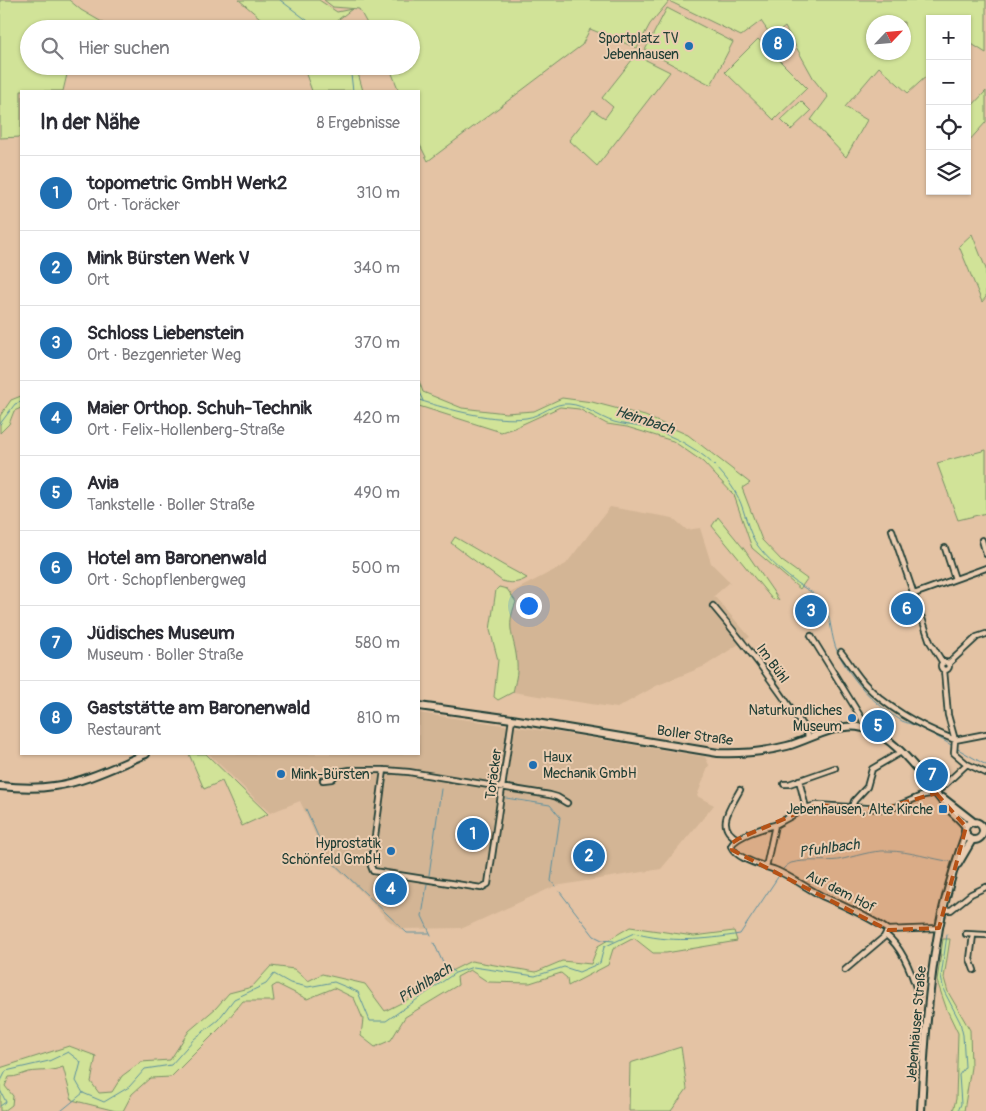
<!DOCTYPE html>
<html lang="de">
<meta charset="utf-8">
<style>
:root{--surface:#fff;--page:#f2f2f3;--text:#2b2b33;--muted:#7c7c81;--line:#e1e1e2;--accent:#1f6fb2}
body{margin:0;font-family:Pangolin,sans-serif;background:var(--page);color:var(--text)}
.controls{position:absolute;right:15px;top:15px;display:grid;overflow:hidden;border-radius:0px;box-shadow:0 1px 4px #0004}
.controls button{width:45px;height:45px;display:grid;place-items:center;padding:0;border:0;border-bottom:1px solid var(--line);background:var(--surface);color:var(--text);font:25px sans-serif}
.compass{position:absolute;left:866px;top:15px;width:45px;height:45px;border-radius:50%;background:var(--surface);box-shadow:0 1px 4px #0004;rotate:64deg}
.you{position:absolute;left:528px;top:605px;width:18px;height:18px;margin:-12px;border:4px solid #fff;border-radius:50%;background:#1a73e8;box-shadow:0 0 0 8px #1a73e833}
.badge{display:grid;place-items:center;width:32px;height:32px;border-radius:50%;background:var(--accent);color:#fff;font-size:16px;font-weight:700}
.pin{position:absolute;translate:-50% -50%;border:2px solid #fff;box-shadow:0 1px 5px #0006}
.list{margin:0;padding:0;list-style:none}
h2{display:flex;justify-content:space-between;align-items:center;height:65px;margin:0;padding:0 20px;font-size:21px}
h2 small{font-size:16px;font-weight:400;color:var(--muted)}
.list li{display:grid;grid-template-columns:32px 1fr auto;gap:15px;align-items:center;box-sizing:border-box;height:75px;padding:0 20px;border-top:1px solid var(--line)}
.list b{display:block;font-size:19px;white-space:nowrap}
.list p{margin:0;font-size:16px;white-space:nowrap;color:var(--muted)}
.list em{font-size:16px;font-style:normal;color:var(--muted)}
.icon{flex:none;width:28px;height:28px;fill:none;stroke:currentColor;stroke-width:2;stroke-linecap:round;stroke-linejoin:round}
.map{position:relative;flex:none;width:986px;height:1111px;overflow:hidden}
.search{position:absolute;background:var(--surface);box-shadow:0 1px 4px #0004;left:20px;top:20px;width:400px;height:55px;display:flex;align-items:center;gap:12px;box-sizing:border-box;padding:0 18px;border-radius:28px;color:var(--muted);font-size:19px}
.panel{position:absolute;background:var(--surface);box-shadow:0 1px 4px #0004;left:20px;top:90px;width:400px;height:665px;border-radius:0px}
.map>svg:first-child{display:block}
</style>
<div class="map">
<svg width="986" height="1111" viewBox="0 0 986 1111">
<rect width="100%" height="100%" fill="#e4c3a4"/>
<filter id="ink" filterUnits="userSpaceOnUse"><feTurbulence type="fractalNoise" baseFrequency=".02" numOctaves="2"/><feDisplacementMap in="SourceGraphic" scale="10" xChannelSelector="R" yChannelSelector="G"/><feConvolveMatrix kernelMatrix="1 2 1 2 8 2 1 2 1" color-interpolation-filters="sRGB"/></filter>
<g filter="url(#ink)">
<path fill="#d3b595" d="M610 507 673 518 687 530 700 528 711 563 730 582 714 596 750 637 705 666 656 686 617 708 513 692 517 664 511 632 510 615 516 602 510 593 566 564Z
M419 713 560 733 705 757 709 765 697 796 714 805 661 869 555 886 463 928 400 929 387 919 370 900 326 858 300 801 270 813 209 754H419Z"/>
<path fill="#d1e398" stroke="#789066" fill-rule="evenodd" d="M0 0H69L81 10 114 29H29V66H69L63 91H21V137L0 138Z
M239 0H319L337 12 352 9 335 22 339 29H273Z
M324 0H986V53L967 41V19H930V73L908 93 879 67 845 107 867 120 846 157 811 120 828 97 815 81 785 27 772 37 761 21 741 36 669 1 650 24 637 48 590 29 582 45 428 161 419 143V91H399L389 66H411V29H370L359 9 333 7ZM874 22H904V52H874Z
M667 8 733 42 711 85 645 50Z
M758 39 807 88 774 120 725 72Z
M636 55 670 72 597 166 569 140 593 110 605 118 613 107 602 98Z
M303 66H356L363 91H312Z
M986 91V122L967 143V111Z
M801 101 811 111 791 130 781 120Z
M972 234 986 269V297L982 302 959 246Z
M419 381 423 392 462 408 506 413 534 411 562 398 592 402 645 416 688 435 750 483 742 488 762 540 782 561 807 579 800 589 752 548 734 495 703 462 673 441 627 427 607 424 579 409 560 407 514 428 501 432 419 406Z
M21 396V408L14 411 9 424 0 433V416L11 400Z
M986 450V513L958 520 937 463Z
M718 517 744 549 779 600 772 599 712 526Z
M455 537 503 565 527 578C519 583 511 584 502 581L451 543Z
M499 587 507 589 516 602C504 630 516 638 517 664 518 673 515 683 513 692L498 700 494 697 498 660 490 630 496 590Z
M189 754H206L268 814 242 826 222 781 204 789Z
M630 927 694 936 734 931 737 941 666 953H653L634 938 613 949 608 965 568 986 567 978 561 973 530 983 488 982 470 970 457 977 458 985 405 1017 391 1040 375 1047 361 1036 363 1019 354 998 334 988 307 999 277 984 272 987 274 1001H243L224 1024 171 1077 150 1078 132 1094 123 1111H116L72 1100 63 1067C50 1072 42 1070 29 1072 22 1074 17 1077 9 1077L5 1086 13 1096 12 1105 4 1111H0V1068L69 1046 96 1056 91 1082 99 1093 112 1092 122 1076 141 1062 170 1060 189 1031 216 1008 229 993 252 987 271 966 294 969 308 981 322 974 365 984 385 1011 407 1000 441 976 471 961 536 972 562 961 591 964 598 946Z
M943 939H950L944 978 948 992 970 1030 971 1067 964 1111H953L956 1099 958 1033 947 1010 937 981Z
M681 1047 687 1089 671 1111H629L630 1063Z"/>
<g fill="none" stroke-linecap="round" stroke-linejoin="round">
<path stroke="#5b8f9e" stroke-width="1" d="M280 0 308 21 313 29
M350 66 353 91
M419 392 423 401
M419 400C450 410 494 422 526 418 542 416 553 402 569 404 585 405 598 417 614 422 628 426 644 426 658 431 670 436 682 441 692 448 710 458 729 479 738 497 746 513 747 531 758 546 766 557 782 572 793 580 802 588 817 593 823 603 832 616 830 637 838 653 853 682 874 704 902 721 907 723 912 724 916 726 929 732 941 739 953 746
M0 424 15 404 21 402
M956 748 986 765
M506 798 550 805 560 817 551 881 555 886
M306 809 327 857 407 933H429
M782 870C785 867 787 865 791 863 807 859 822 862 838 860 854 857 872 850 888 851 910 851 931 859 953 862
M429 875 441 789
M427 884 422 916 431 935
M560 892 594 936 602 940 614 941
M947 935 941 977 944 991 960 1022 963 1035 965 1067 959 1075 961 1104 958 1111
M434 943 443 963 454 972
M0 1083 6 1071 49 1061 68 1052 81 1062 76 1081 83 1093 104 1102 129 1087 145 1069 171 1065 194 1039 218 1020 234 999 266 984 274 974 290 983 308 987 334 982 358 992 370 1021H386L455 973 473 967 535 976 564 967 579 972 600 963 604 947 634 933C669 943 705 940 740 934L780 874
M0 1090 6 1102 0 1106
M61 1111 83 1093"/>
<g stroke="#1f3d34" stroke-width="8">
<path id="street" d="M892 530 930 642 943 663
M982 540 986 554
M945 548 955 579
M914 594 986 568
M713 606C747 646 778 688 806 731L809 738
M811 636 862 719 865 729
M841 652C849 662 855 673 864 683 888 709 922 727 955 740
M941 666a4 4 0 1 1 8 0a4 4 0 1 1-8 0Z
M948 664 977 637 986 634
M944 670 948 715 955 740 954 753 967 764 986 773
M955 740 986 734
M384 770 371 866 373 871 481 888 488 884 512 719
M323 780 332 779 339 772 350 770H384L409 772 550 795 557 797 567 803
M799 780 806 808
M784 784H789L835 768
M852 807 854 801 867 787 872 769 901 752
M775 825C763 828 736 836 731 846 738 861 764 865 778 871 793 878 807 888 822 896 845 906 867 916 888 930
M738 839C714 827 731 807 740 790
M766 867 775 825 806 808 816 805 883 809 895 807 924 795 936 793 967 764
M943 910H951L971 894 986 887
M888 930 939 928
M966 934 986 935
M886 935C903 948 912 973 918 994
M973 935 970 959 974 970
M845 970 884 937 886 933"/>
</g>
<g stroke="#1f3d34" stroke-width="10">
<path id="secondary" d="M419 706 512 719 718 753C742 754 764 752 787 746 806 741 825 729 845 727 888 721 922 776 945 805 952 813 961 819 966 827
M0 786C18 788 36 789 54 786 86 782 116 766 146 754
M943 798 975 823
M965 831a9 9 0 1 1 18 0a9 9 0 1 1-18 0Z
M958 864 972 840
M921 1111C924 1050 928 989 939 928 945 896 955 864 966 833"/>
</g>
<use href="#street" stroke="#ebcdb1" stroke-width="4.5"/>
<use href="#secondary" stroke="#ebcdb1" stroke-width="6"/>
</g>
</g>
<path fill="#b65216" fill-opacity="0.2" stroke="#b65216" stroke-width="4" stroke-dasharray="10 6" stroke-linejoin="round" d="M936 793 966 827 939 928 888 930 732 850V843L738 839 816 805 883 809Z"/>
<g fill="#1f6fb2" stroke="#ebcdb1" stroke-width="2">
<circle cx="689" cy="46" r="5"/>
<circle cx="852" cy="718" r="5"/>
<circle cx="533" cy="765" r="5"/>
<circle cx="281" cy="774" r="5"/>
<rect x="938" y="804" width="10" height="10" rx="2.5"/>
<circle cx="391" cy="851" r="5"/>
</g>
<g text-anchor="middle" stroke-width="4" stroke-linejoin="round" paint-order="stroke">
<g font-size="14" fill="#1f3d34" stroke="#ebcdb1" text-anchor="end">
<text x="679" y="43">Sportplatz TV<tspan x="679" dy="16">Jebenhausen</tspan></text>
<text x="842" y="715">Naturkundliches<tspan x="842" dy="16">Museum</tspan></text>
<text x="543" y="762" text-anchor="start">Haux<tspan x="543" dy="16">Mechanik GmbH</tspan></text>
<text x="291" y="779" text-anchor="start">Mink-Bürsten</text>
<text x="933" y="814">Jebenhausen, Alte Kirche</text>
<text x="381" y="848">Hyprostatik<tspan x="381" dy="16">Schönfeld GmbH</tspan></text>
</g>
<g font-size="14" fill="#1f3d34" stroke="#ebcdb1">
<text transform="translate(773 663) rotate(54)" y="5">Im Bühl</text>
<text transform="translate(695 735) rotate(8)" y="5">Boller Straße</text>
<text transform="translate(493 774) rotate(-82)" y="5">Toräcker</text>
<text transform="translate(841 891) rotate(27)" y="5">Auf dem Hof</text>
<text transform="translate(916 1024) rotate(-85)" y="5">Jebenhäuser Straße</text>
</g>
<g font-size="15" font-style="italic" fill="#24443d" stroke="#ebcdb1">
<text transform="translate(645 420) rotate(18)" y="5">Heimbach</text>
<text transform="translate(829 848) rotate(-8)" y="5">Pfuhlbach</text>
<text transform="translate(425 983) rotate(-33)" y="5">Pfuhlbach</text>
</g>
</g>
</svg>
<div class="controls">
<button>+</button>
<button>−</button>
<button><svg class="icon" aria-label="locate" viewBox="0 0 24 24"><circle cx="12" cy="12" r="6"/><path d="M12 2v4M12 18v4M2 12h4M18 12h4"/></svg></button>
<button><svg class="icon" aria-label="layers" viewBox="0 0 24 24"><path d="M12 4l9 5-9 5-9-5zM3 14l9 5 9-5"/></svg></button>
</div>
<svg class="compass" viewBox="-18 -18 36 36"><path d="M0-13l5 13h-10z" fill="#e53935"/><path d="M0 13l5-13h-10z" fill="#7c7c81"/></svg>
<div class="you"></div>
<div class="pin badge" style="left:473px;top:834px">1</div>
<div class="pin badge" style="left:589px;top:856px">2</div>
<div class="pin badge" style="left:811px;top:611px">3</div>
<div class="pin badge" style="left:391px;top:889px">4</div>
<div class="pin badge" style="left:878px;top:726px">5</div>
<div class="pin badge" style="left:907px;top:609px">6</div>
<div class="pin badge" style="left:932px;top:775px">7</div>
<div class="pin badge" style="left:778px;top:44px">8</div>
<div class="search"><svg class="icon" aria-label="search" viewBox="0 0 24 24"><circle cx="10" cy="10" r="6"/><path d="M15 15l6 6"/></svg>Hier suchen</div>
<section class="panel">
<h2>In der Nähe<small>8 Ergebnisse</small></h2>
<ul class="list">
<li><span class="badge">1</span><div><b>topometric GmbH Werk2</b><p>Ort · Toräcker</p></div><em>310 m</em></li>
<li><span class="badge">2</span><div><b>Mink Bürsten Werk V</b><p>Ort</p></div><em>340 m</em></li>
<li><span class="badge">3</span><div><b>Schloss Liebenstein</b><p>Ort · Bezgenrieter Weg</p></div><em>370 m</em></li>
<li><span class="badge">4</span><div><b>Maier Orthop. Schuh-Technik</b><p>Ort · Felix-Hollenberg-Straße</p></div><em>420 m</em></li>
<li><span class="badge">5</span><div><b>Avia</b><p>Tankstelle · Boller Straße</p></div><em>490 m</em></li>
<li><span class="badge">6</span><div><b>Hotel am Baronenwald</b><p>Ort · Schopflenbergweg</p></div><em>500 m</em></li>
<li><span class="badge">7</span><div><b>Jüdisches Museum</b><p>Museum · Boller Straße</p></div><em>580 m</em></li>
<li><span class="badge">8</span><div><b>Gaststätte am Baronenwald</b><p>Restaurant</p></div><em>810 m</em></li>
</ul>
</section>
</div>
